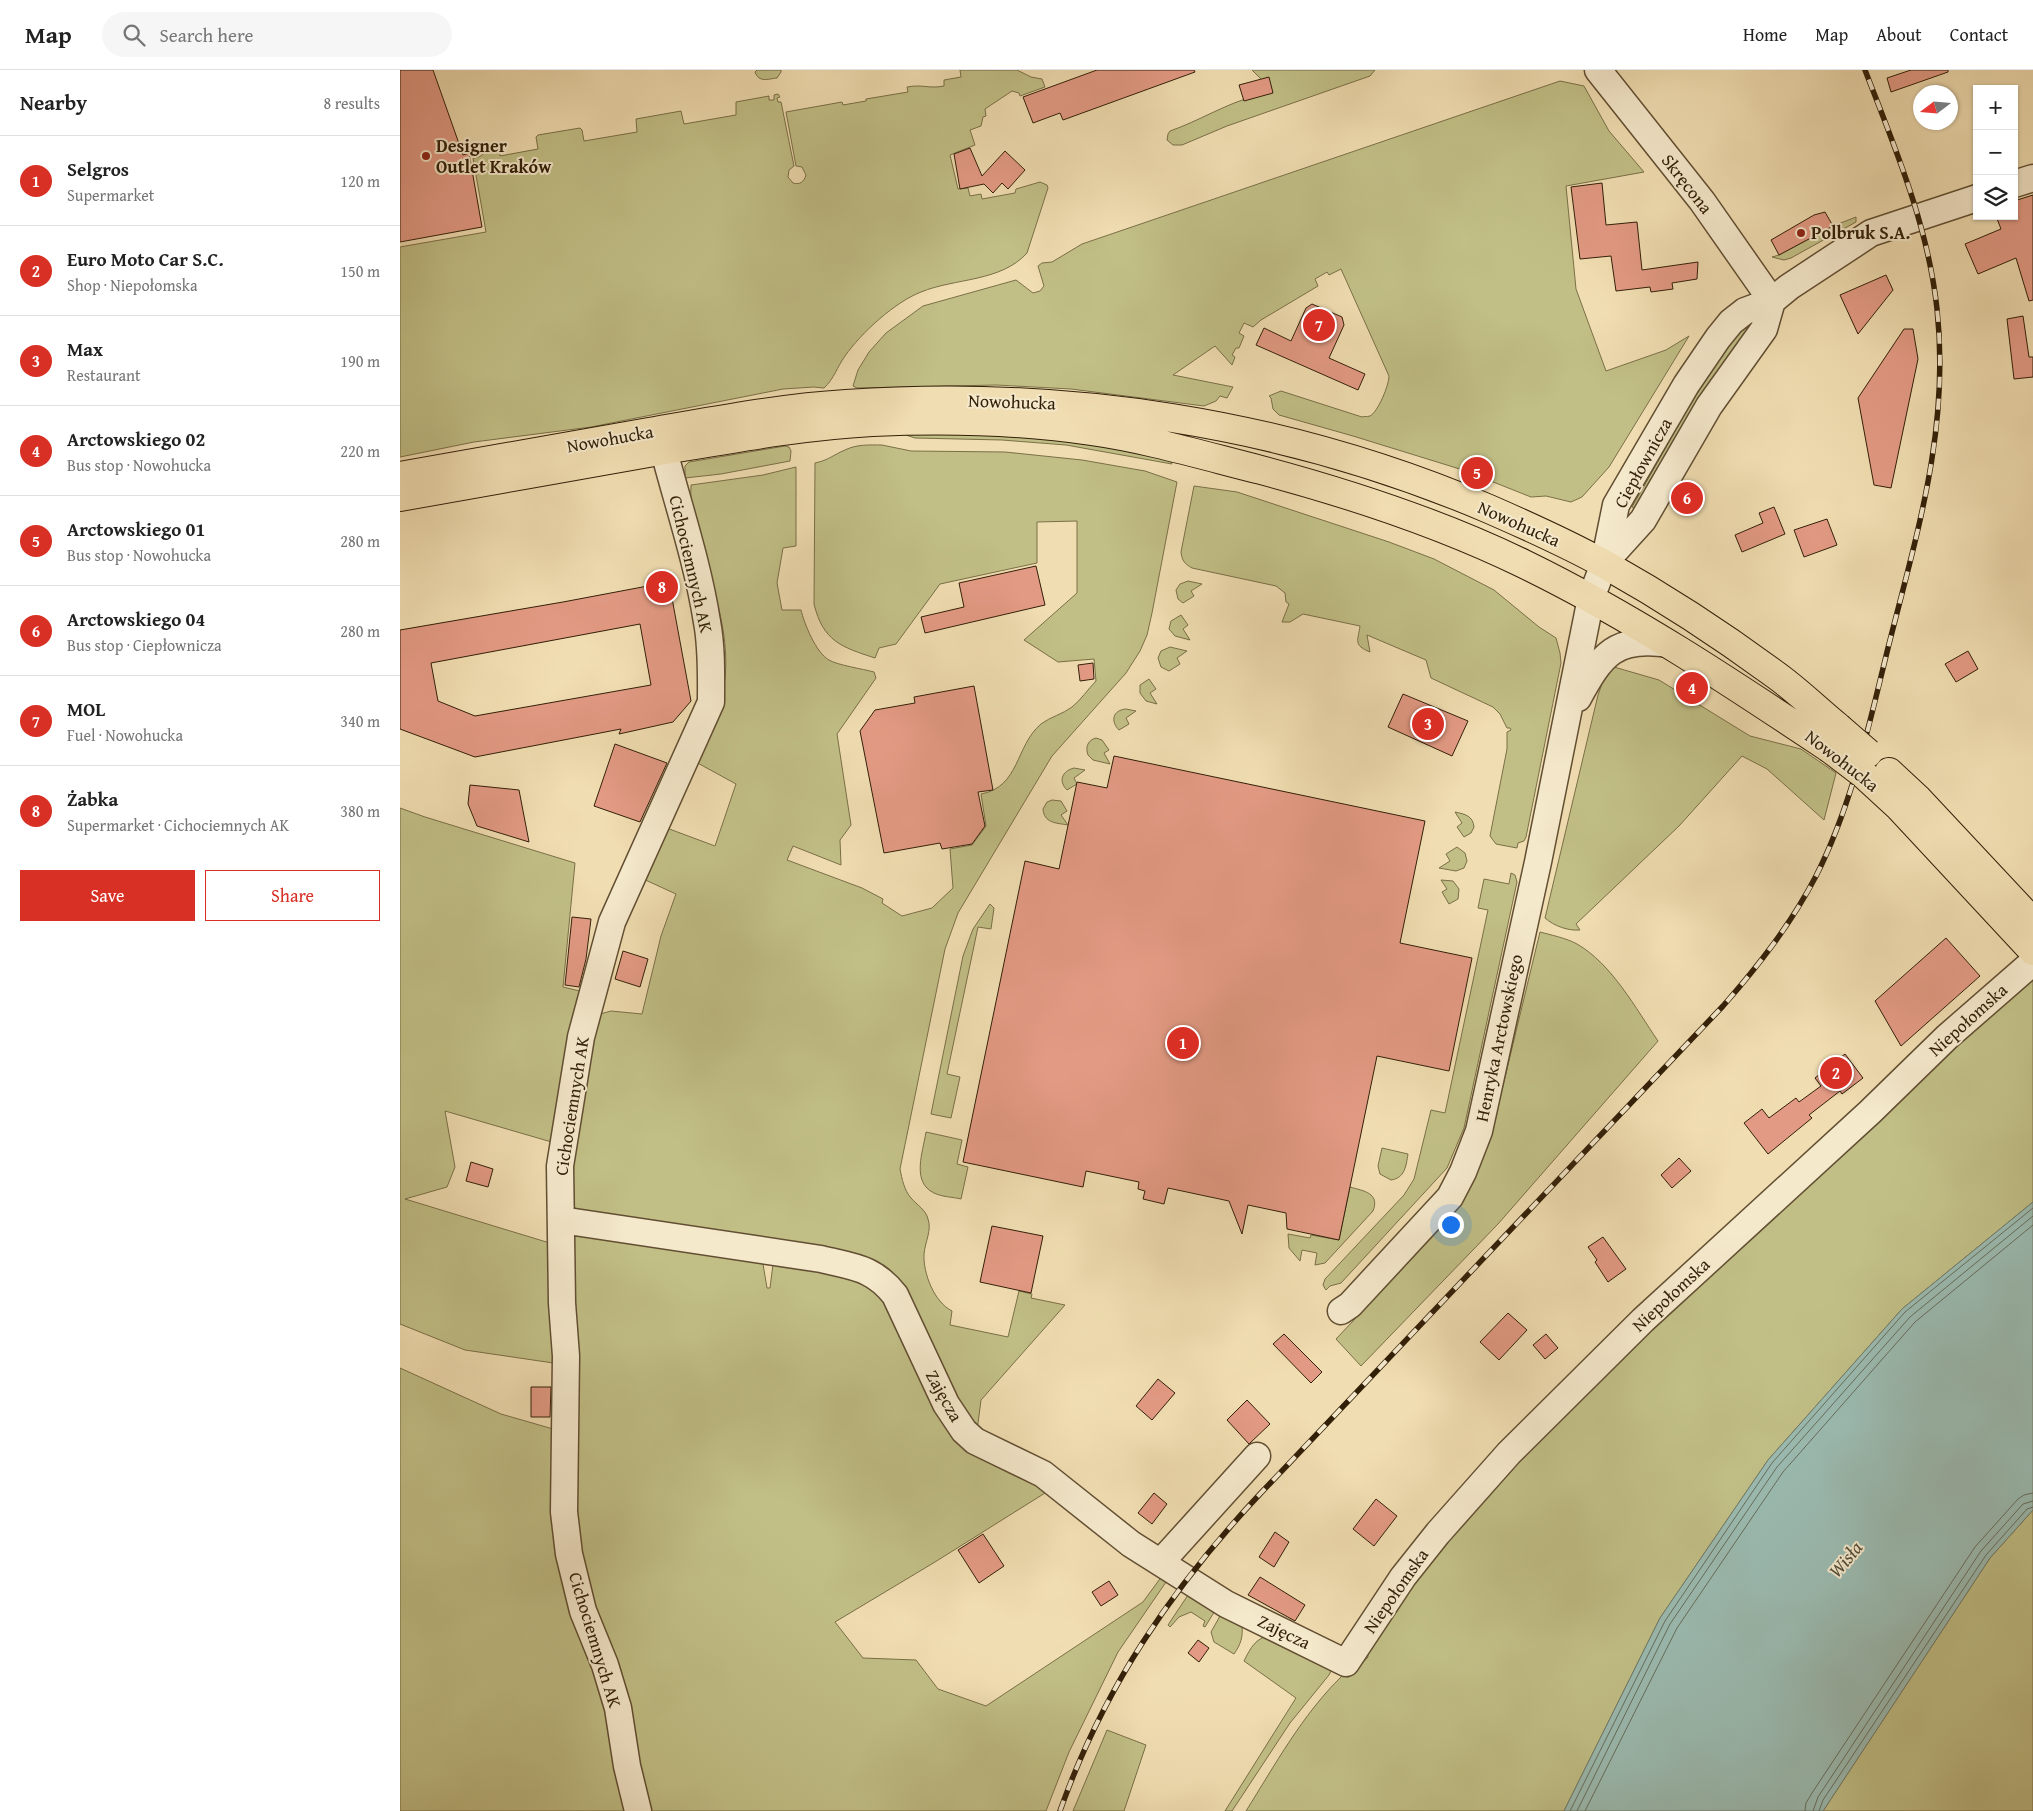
<!DOCTYPE html>
<meta charset="utf-8">
<style>
:root{--surface:#fff;--page:#f6f6f6;--text:#222;--muted:#767676;--line:#e0e0e0;--accent:#d93025}
body{margin:0;font-family:"Gentium Book Plus",serif;background:var(--page);color:var(--text)}
.controls{position:absolute;right:15px;top:15px;display:grid;overflow:hidden;border-radius:0px;box-shadow:0 1px 4px #0004}
.controls button{width:45px;height:45px;display:grid;place-items:center;padding:0;border:0;border-bottom:1px solid var(--line);background:var(--surface);color:var(--text);font:25px sans-serif}
.compass{position:absolute;left:1513px;top:15px;width:45px;height:45px;border-radius:50%;background:var(--surface);box-shadow:0 1px 4px #0004;rotate:254deg}
.you{position:absolute;left:1050px;top:1154px;width:18px;height:18px;margin:-12px;border:4px solid #fff;border-radius:50%;background:#1a73e8;box-shadow:0 0 0 8px #1a73e833}
.badge{display:grid;place-items:center;width:32px;height:32px;border-radius:50%;background:var(--accent);color:#fff;font-size:16px;font-weight:700}
.pin{position:absolute;translate:-50% -50%;border:2px solid #fff;box-shadow:0 1px 5px #0006}
.list{margin:0;padding:0;list-style:none}
h2{display:flex;justify-content:space-between;align-items:center;height:65px;margin:0;padding:0 20px;font-size:21px}
h2 small{font-size:16px;font-weight:400;color:var(--muted)}
.list li{display:grid;grid-template-columns:32px 1fr auto;gap:15px;align-items:center;box-sizing:border-box;height:90px;padding:0 20px;border-top:1px solid var(--line)}
.list b{display:block;font-size:19px;white-space:nowrap}
.list p{margin:0;font-size:16px;white-space:nowrap;color:var(--muted)}
.list em{font-size:16px;font-style:normal;color:var(--muted)}
.actions{display:flex;gap:10px;padding:15px 20px}
.actions a{flex:1;padding:11px 0;border:1px solid var(--accent);border-radius:0px;text-align:center;font-size:18px;color:var(--accent)}
.actions .main{background:var(--accent);color:#fff}
.icon{flex:none;width:28px;height:28px;fill:none;stroke:currentColor;stroke-width:2;stroke-linecap:round;stroke-linejoin:round}
.map{position:relative;flex:none;width:1633px;height:1741px;overflow:hidden}
header{display:flex;align-items:center;gap:30px;box-sizing:border-box;height:70px;padding:0 25px;background:var(--surface);border-bottom:1px solid var(--line)}
header strong{font-size:24px}
nav{display:flex;gap:28px;margin-inline-start:auto;font-size:18px}
.search{width:350px;height:45px;background:var(--page);display:flex;align-items:center;gap:12px;box-sizing:border-box;padding:0 18px;border-radius:28px;color:var(--muted);font-size:19px}
main{display:flex}
aside{flex:1;background:var(--surface)}
.map>svg:first-child{display:block}
</style>
<header>
<strong>Map</strong>
<div class="search"><svg class="icon" aria-label="search" viewBox="0 0 24 24"><circle cx="10" cy="10" r="6"/><path d="M15 15l6 6"/></svg>Search here</div>
<nav><a>Home</a><a>Map</a><a>About</a><a>Contact</a></nav>
</header>
<main>
<aside>
<h2>Nearby<small>8 results</small></h2>
<ul class="list">
<li><span class="badge">1</span><div><b>Selgros</b><p>Supermarket</p></div><em>120 m</em></li>
<li><span class="badge">2</span><div><b>Euro Moto Car S.C.</b><p>Shop · Niepołomska</p></div><em>150 m</em></li>
<li><span class="badge">3</span><div><b>Max</b><p>Restaurant</p></div><em>190 m</em></li>
<li><span class="badge">4</span><div><b>Arctowskiego 02</b><p>Bus stop · Nowohucka</p></div><em>220 m</em></li>
<li><span class="badge">5</span><div><b>Arctowskiego 01</b><p>Bus stop · Nowohucka</p></div><em>280 m</em></li>
<li><span class="badge">6</span><div><b>Arctowskiego 04</b><p>Bus stop · Ciepłownicza</p></div><em>280 m</em></li>
<li><span class="badge">7</span><div><b>MOL</b><p>Fuel · Nowohucka</p></div><em>340 m</em></li>
<li><span class="badge">8</span><div><b>Żabka</b><p>Supermarket · Cichociemnych AK</p></div><em>380 m</em></li>
</ul>
<div class="actions"><a class="main">Save</a><a>Share</a></div>
</aside>
<div class="map">
<svg width="1633" height="1741" viewBox="0 0 1633 1741">
<rect width="100%" height="100%" fill="#f0ddb1"/>
<filter id="stains"><feTurbulence type="fractalNoise" baseFrequency=".004" numOctaves="4"/><feColorMatrix values="0 0 0 0 .2 0 0 0 0 .09 0 0 0 0 .02 0 0 0 .5 -.17"/></filter>
<radialGradient id="worn" r=".72"><stop offset=".6" stop-color="#630" stop-opacity="0"/><stop offset="1" stop-color="#630" stop-opacity=".3"/></radialGradient>
<path fill="#c1bf86" stroke="#7a6f47" d="M357 0H381V2L377 8C368 9 359 13 355 2Z
M560 0H617L631 7 642 9 645 17 620 26 619 23 612 21 585 39 586 46 583 47 581 56 570 60 575 75 550 85 558 119 568 118 570 126 581 124 582 129 615 123 616 119 640 112 647 115 648 118 627 183C601 212 555 208 521 222 495 232 461 263 445 286 437 297 434 309 424 318L414 317 383 319 191 357 74 372 0 387V177L86 162 73 88C81 88 87 83 83 75L98 74 100 86 138 79 136 67 138 65 180 58 182 60 184 71 237 62 236 49 281 41 284 54 336 45V32L369 26V30H374V25L378 24 380 27 377 28 378 32H381L394 96 389 100 388 107 393 113C400 115 404 112 406 105L402 97 396 96 386 42 442 32 443 35 466 31V29L508 22 507 17C524 14 528 19 544 16V10L561 7Z
M852 0H975L970 6 827 56 782 75H773L767 70 768 64 770 61C799 51 825 34 855 26L862 10Z
M1160 11 1184 16 1209 61 1244 102 1166 116 1176 219 1206 301 1266 280 1289 266 1209 397 1182 427 1171 432 1146 426 1131 427 1063 400 953 366 879 345 873 339 871 328 869 326 881 321 962 347C964 346 967 347 970 346 978 342 989 315 989 306L941 199 929 205 927 202 915 209 918 216 861 250 853 257 844 253 839 263 844 266 839 278H836L832 285 835 287 832 295 815 276 773 305 833 317 827 328 820 326 816 331 804 336 671 319 596 315 457 318 453 316 458 300 469 282 486 263 523 236 616 210 633 223 640 221 644 216 638 196 642 193 652 192 682 174Z
M1456 147V152L1391 188 1384 190 1372 187 1379 185 1433 156Z
M1352 246 1356 249 1318 301 1237 440 1232 437C1270 372 1304 303 1352 246Z
M506 362 621 365 711 377 769 389 772 394 666 375 602 370 515 368 506 365Z
M482 375 511 381 605 382 682 390 745 401 777 412 752 543 747 565 740 581 726 603 652 686 558 843 545 879 500 1099C502 1109 504 1120 511 1128 517 1135 526 1140 528 1149 532 1160 525 1172 524 1184 523 1203 534 1232 552 1241L550 1255 608 1267 619 1221 632 1224 631 1228 665 1235 581 1330 576 1369 492 1217 181 1145 170 1131 167 1095 193 946 211 941 242 944 261 866 276 824 241 808 264 757 315 776 336 714 294 691C303 672 313 652 320 632 334 588 320 539 307 497 300 470 289 444 291 415L363 405 396 397V476L383 478 377 513 382 540H401C404 553 416 583 429 590 437 595 463 599 474 602L476 608 437 664 451 755 440 770 441 795 393 776 387 790 462 818 483 829 482 833 502 846 532 838 553 818 550 779 572 775 586 756 581 724C620 717 615 676 641 654 650 647 663 644 672 637 681 630 688 619 696 611L694 589 658 592 624 570 677 523V451L637 452V493L540 514 496 574 479 578 475 588C441 577 423 571 414 534L415 393C429 390 433 385 445 380 457 374 470 375 482 375Z
M385 376 389 377 391 381 390 391 321 404 285 408V396L289 392Z
M794 416 837 422 989 472 1034 489 1094 520 1139 557 1156 568 1160 583 1161 593 1126 767 1124 771 1118 773 1117 778 1096 774 1090 766 1107 679V662L1111 660 1110 658H1107L1100 644 1093 637 1031 608 1026 590 967 565 970 582C953 575 958 571 960 556L903 544 890 552H882L889 534 886 532 885 523 876 516 792 498C785 494 782 491 781 482Z
M788 511 802 514 791 521 794 526 783 533 778 529 776 520 780 514Z
M781 545 788 555 783 559 790 570 775 566 769 559 771 551Z
M770 577 787 581 777 588 780 594 769 601 761 597 758 588 761 581Z
M1214 597 1259 610 1350 666 1401 679 1436 703 1424 750 1367 699 1342 686 1279 756 1176 854 1180 860C1168 861 1154 856 1145 848L1198 625 1203 611Z
M749 609 756 619 750 623 757 634 746 631 740 623V615Z
M726 639 736 641 726 648 729 654 719 660C710 651 713 640 726 639Z
M696 668 702 670 709 680 704 683 710 694 693 690 688 685C685 677 688 670 696 668Z
M674 698 685 700 674 708 677 714 667 720C658 711 662 701 674 698Z
M652 730 661 731 667 741 661 745 668 755C656 753 644 753 643 739L647 732Z
M0 738 25 747 175 793 163 917 184 922 155 1073 45 1041 55 1097 47 1117 5 1129 153 1174 160 1294 65 1280 0 1254Z
M1055 742C1065 744 1073 746 1074 757L1071 763 1064 767 1057 757 1062 753Z
M1057 777 1065 783 1067 791 1064 798 1056 801 1039 798 1050 791 1046 784Z
M1111 803 1115 805 1117 812 1064 1058 1047 1098 941 1213 930 1216 926 1220 923 1215 925 1209 1004 1125 1014 1109 1031 1040 1045 1043 1088 840 1078 838 1084 809 1109 814Z
M1041 810 1053 811 1059 819 1058 829 1049 834 1042 822 1047 819Z
M590 834 594 838 591 859 578 857 547 1004 560 1007 551 1048 531 1044 563 886 573 859Z
M1140 862C1151 865 1166 868 1177 874 1212 894 1236 939 1258 971L1098 1154 961 1296 936 1269 1038 1161 1062 1129 1092 1061Z
M1633 904V1132L1502 1239 1368 1390 1260 1548 1164 1741H846C875 1695 902 1645 942 1606L949 1607 968 1587 967 1578 1011 1509 1166 1335Z
M526 1062 562 1070 557 1094 568 1097 561 1129C553 1127 542 1127 534 1123 511 1112 523 1082 526 1062Z
M982 1078 1008 1084C1006 1096 1005 1108 991 1110L980 1104 978 1096Z
M950 1117C964 1121 980 1123 973 1141L925 1193 915 1195 917 1183 902 1180 900 1191 889 1178 888 1164 910 1168 911 1165 939 1170Z
M176 1161 346 1184 363 1194 367 1218H370L373 1194 386 1190 476 1212 535 1325 653 1418 535 1492 435 1552 463 1588 516 1590 538 1619 586 1636 743 1532 770 1495 775 1499 718 1582 669 1682 646 1741H243L176 1481 165 1187Z
M0 1298 101 1344 160 1361 197 1596 230 1741H0Z
M1633 1440V1741H1423L1590 1488Z
M792 1519 816 1539 805 1557 803 1556 805 1551 791 1542 779 1547 770 1557 768 1555Z
M825 1541 842 1555C843 1567 841 1574 834 1584L814 1572 811 1562 820 1546Z
M870 1565 932 1599 929 1605 890 1653 832 1741H825L896 1628 844 1591C851 1577 855 1569 870 1565Z
M707 1660 746 1675 724 1741H673Z"/>
<path fill="#9bbbb1" stroke="#717d6d" d="M1633 1132V1440L1590 1488 1423 1741H1164L1260 1548 1368 1390 1502 1239Z"/>
<g fill="none" stroke-linecap="round" stroke-linejoin="round">
<path stroke="#666d5c" stroke-width="1" d="M1170 1741 1265 1551 1372 1393 1505 1242 1633 1138
M1177 1741 1270 1554 1377 1397 1510 1247 1633 1146
M1185 1741 1277 1558 1383 1402 1515 1252 1633 1155
M1405 1741 1406 1733 1412 1723 1575 1477 1618 1429 1624 1425 1633 1423
M1413 1741 1418 1727 1581 1481 1623 1434 1633 1431
M1419 1741 1423 1730 1586 1485 1627 1439 1633 1437"/>
</g>
<path fill="#e39a84" stroke="#321f08" fill-rule="evenodd" d="M0 0H33L63 85 69 83 82 157 0 172Z
M697 0H794L795 2 663 50 660 43 633 53 623 27Z
M1511 0H1548V2L1491 22 1487 8Z
M869 7 873 23 844 31 839 15Z
M570 78 582 106 605 81 625 100 608 119 602 113 593 123 584 114 560 119 554 84Z
M1202 113 1206 155 1237 152 1242 200 1298 192 1297 209 1272 213 1273 219 1251 222 1250 217 1216 221 1211 186 1180 189 1171 117Z
M1633 125V230L1629 231 1616 188 1578 204 1565 174 1601 159 1596 146H1614V131Z
M1425 142 1433 156 1379 185 1371 170 1414 145Z
M1486 205 1493 220 1458 264 1440 225Z
M912 234 942 247 944 255 929 288 965 304 958 320 856 275 864 258 891 271 906 238Z
M1623 246 1629 287H1633V307L1614 309 1607 249Z
M1504 259H1513L1518 289 1491 418 1474 415 1458 328Z
M1374 437 1385 464 1342 482 1335 465 1363 453 1359 443Z
M1427 449 1437 475 1404 487 1394 460Z
M636 496 645 535 525 563 521 547 564 537 559 513Z
M269 512 291 631 273 652 219 664 221 659 75 687 0 659V560L163 532ZM240 554 251 615 75 646 38 631 31 593Z
M1568 581 1578 599 1556 612 1545 594Z
M693 593 694 609 680 611 678 595Z
M574 616 593 720 578 722 585 756 572 774 542 779 540 773 484 783 460 661 475 640 515 633 514 627Z
M1003 624 1068 651 1052 686 988 657Z
M215 674 267 693 240 752 194 736Z
M714 686 1025 751 1000 873 1072 888 1049 1001 977 986 939 1170 887 1159 886 1143 848 1135 842 1164 829 1131 768 1118 764 1134 743 1129 745 1121 738 1119 739 1112 686 1101 683 1117 563 1092 625 791 659 799 677 712 707 718Z
M70 715 119 720 129 772 77 756 68 734Z
M172 847 191 849 186 889 179 917 165 915Z
M1546 868 1580 906 1501 976 1475 931Z
M223 881 248 889 240 917 215 909Z
M1445 984 1463 1008 1442 1024 1440 1021 1409 1045 1412 1048 1368 1084 1344 1053 1362 1039 1369 1048 1396 1028 1399 1032 1421 1016 1415 1008Z
M1279 1088 1291 1101 1272 1118 1261 1105Z
M71 1092 93 1099 88 1117 66 1111Z
M592 1156 643 1166 631 1223 580 1212Z
M1203 1167 1226 1199 1208 1212 1195 1192 1197 1190 1188 1177Z
M1108 1243 1127 1260 1099 1290 1080 1272Z
M884 1264 922 1302 911 1313 873 1274Z
M1146 1264 1158 1278 1145 1289 1133 1275Z
M758 1309 775 1323 752 1350 736 1336Z
M131 1317H151L150 1347H131Z
M847 1330 870 1354 849 1374 827 1350Z
M754 1423 767 1434 752 1454 738 1443Z
M976 1429 997 1446 974 1476 953 1459Z
M875 1462 889 1472 874 1497 859 1487Z
M583 1464 604 1496 579 1513 558 1480Z
M860 1507 905 1535 895 1551 848 1525Z
M709 1511 718 1525 701 1536 692 1522Z
M798 1570 809 1578 799 1592 788 1583Z"/>
<g fill="none" stroke-linecap="round" stroke-linejoin="round">
<g stroke="#624e32" stroke-width="29">
<path id="minor" d="M1198 0 1302 131 1372 231
M1614 114 1633 108
M1204 493 1243 450 1309 336 1364 259 1372 231
M1178 628C1202 584 1215 566 1269 574
M161 1150 421 1189C453 1197 473 1197 495 1225L546 1334 564 1361 575 1371 643 1404 731 1474 826 1534 946 1593 1003 1507 1038 1463 1109 1383 1243 1250 1470 1042 1547 967 1633 892
M941 1241 950 1235 1050 1127 1063 1102 1079 1061 1138 792 1191 528 1204 494 1216 435 1286 315 1318 268 1331 252 1345 241 1372 231 1389 217 1471 163 1577 128
M761 1492 857 1386
M238 1741 227 1696 218 1638 205 1595 183 1541 169 1484 164 1442 166 1286 162 1233 160 1096 181 967 212 852 311 632C311 606 312 578 307 552 298 494 279 438 264 381"/>
</g>
<g stroke="#321f08" stroke-width="30">
<path id="major" d="M0 406C83 391 166 377 249 362 314 351 380 338 446 334 666 319 885 352 1089 439 1128 456 1168 474 1206 495 1263 527 1320 564 1373 603 1396 619 1416 639 1438 657
M0 427C85 412 169 397 254 382 326 370 398 356 472 352 544 349 619 350 691 361 748 369 805 386 861 400 951 424 1040 453 1124 494 1231 546 1330 612 1429 678
M1489 702 1518 729 1633 852
M1462 703 1499 737 1633 881"/>
</g>
<use href="#minor" stroke="#f5e9cc" stroke-width="26"/>
<use href="#major" stroke="#f0ddb1" stroke-width="28"/>
<g stroke="#321f08" stroke-width="5.5">
<path id="rail" d="M660 1741C703 1619 771 1519 859 1425L1323 936C1359 895 1391 854 1416 806 1452 735 1469 655 1488 578 1517 463 1550 359 1537 239 1528 155 1495 78 1465 0"/>
</g>
<use href="#rail" stroke="#f5e9cc" stroke-width="4" stroke-dasharray="11" stroke-linecap="butt"/>
<g stroke="#321f08" stroke-width="30" stroke-linecap="butt">
<path id="major-bridge" d="M1438 657 1468 683
M1429 678 1462 703"/>
</g>
<use href="#major-bridge" stroke="#f0ddb1" stroke-width="28"/>
</g>
<g fill="#8f2418" stroke="#f5e9cc" stroke-width="2">
<circle cx="26" cy="86" r="5"/>
<circle cx="1401" cy="163" r="5"/>
</g>
<g text-anchor="middle" stroke-width="4" stroke-linejoin="round" paint-order="stroke">
<g font-size="18" font-weight="bold" fill="#321f08" stroke="#f5e9cc" text-anchor="start">
<text x="36" y="82">Designer<tspan x="36" dy="21">Outlet Kraków</tspan></text>
<text x="1411" y="169">Polbruk S.A.</text>
</g>
<g font-size="18" fill="#321f08" stroke="#f5e9cc">
<text transform="translate(1287 114) rotate(52)" y="6">Skręcona</text>
<text transform="translate(612 332) rotate(2)" y="6">Nowohucka</text>
<text transform="translate(210 369) rotate(-10)" y="6">Nowohucka</text>
<text transform="translate(1243 393) rotate(-61)" y="6">Ciepłownicza</text>
<text transform="translate(1119 454) rotate(24)" y="6">Nowohucka</text>
<text transform="translate(291 494) rotate(77)" y="6">Cichociemnych AK</text>
<text transform="translate(1442 691) rotate(38)" y="6">Nowohucka</text>
<text transform="translate(1568 950) rotate(-42)" y="6">Niepołomska</text>
<text transform="translate(1099 968) rotate(-78)" y="6">Henryka Arctowskiego</text>
<text transform="translate(172 1036) rotate(-81)" y="6">Cichociemnych AK</text>
<text transform="translate(1271 1225) rotate(-43)" y="6">Niepołomska</text>
<text transform="translate(544 1326) rotate(61)" y="6">Zajęcza</text>
<text transform="translate(996 1521) rotate(-55)" y="6">Niepołomska</text>
<text transform="translate(884 1562) rotate(26)" y="6">Zajęcza</text>
<text transform="translate(195 1570) rotate(73)" y="6">Cichociemnych AK</text>
</g>
<g font-size="19" font-style="italic" fill="#524e3b" stroke="#f5e9cc">
<text transform="translate(1445 1489) rotate(-50)" y="7">Wisła</text>
</g>
</g>
<rect width="100%" height="100%" filter="url(#stains)"/>
<rect width="100%" height="100%" fill="url(#worn)"/>
</svg>
<div class="controls">
<button>+</button>
<button>−</button>
<button><svg class="icon" aria-label="layers" viewBox="0 0 24 24"><path d="M12 4l9 5-9 5-9-5zM3 14l9 5 9-5"/></svg></button>
</div>
<svg class="compass" viewBox="-18 -18 36 36"><path d="M0-13l5 13h-10z" fill="#e53935"/><path d="M0 13l5-13h-10z" fill="#767676"/></svg>
<div class="you"></div>
<div class="pin badge" style="left:783px;top:973px">1</div>
<div class="pin badge" style="left:1436px;top:1003px">2</div>
<div class="pin badge" style="left:1028px;top:654px">3</div>
<div class="pin badge" style="left:1292px;top:618px">4</div>
<div class="pin badge" style="left:1077px;top:403px">5</div>
<div class="pin badge" style="left:1287px;top:428px">6</div>
<div class="pin badge" style="left:919px;top:255px">7</div>
<div class="pin badge" style="left:262px;top:517px">8</div>
</div>
</main>
